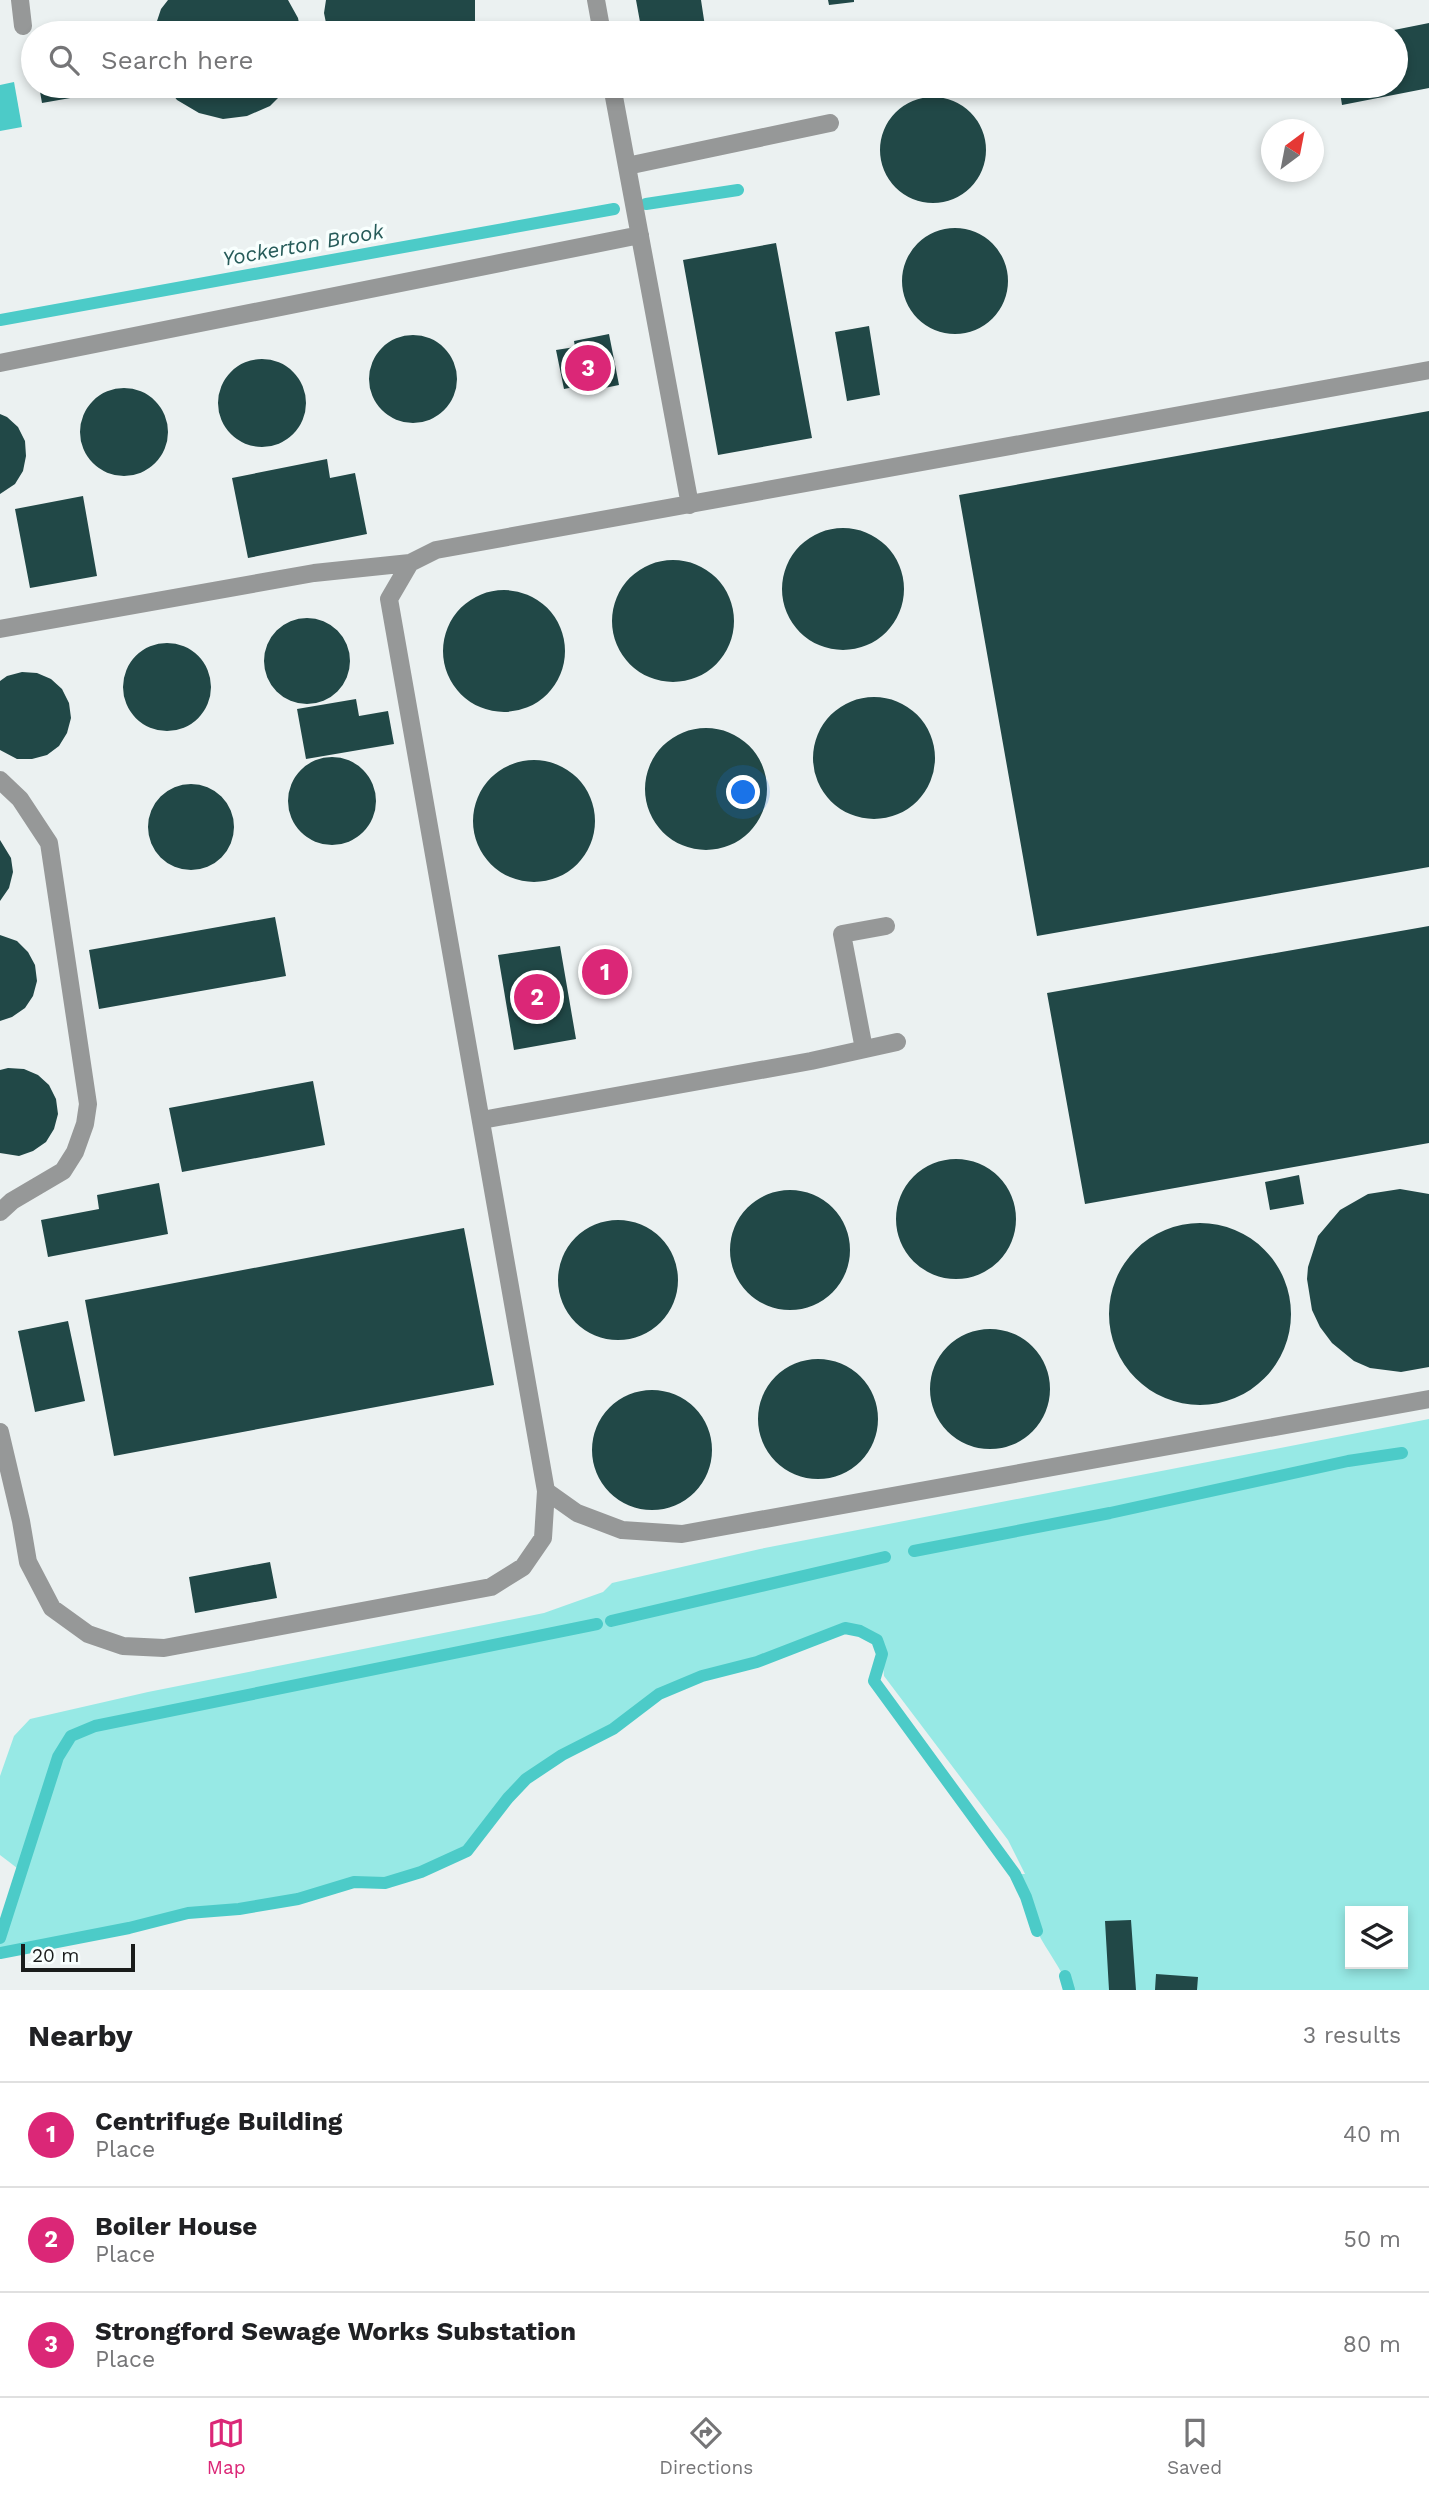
<!DOCTYPE html>
<style>
:root{--surface:#fff;--page:#f6f6f6;--text:#202124;--muted:#757577;--line:#e0e0e0;--accent:#db2777}
body{margin:0;font-family:"Work Sans",sans-serif;background:var(--page);color:var(--text)}
.controls{position:absolute;right:21px;bottom:21px;display:grid;overflow:hidden;border-radius:0px;box-shadow:0 4px 10px #0003}
.controls button{width:63px;height:63px;display:grid;place-items:center;padding:0;border:0;border-bottom:2px solid var(--line);background:var(--surface);color:var(--text);font:35px sans-serif}
.compass{position:absolute;left:1261px;top:119px;width:63px;height:63px;border-radius:50%;background:var(--surface);box-shadow:0 4px 10px #0003;rotate:32deg}
.scale{position:absolute;left:21px;bottom:18px;width:114px;box-sizing:border-box;padding-left:7px;border:4px solid #191c1b;border-top:0;font-size:19px;line-height:24px;white-space:nowrap;color:#191c1b;-webkit-text-stroke:5px #f8fffe;paint-order:stroke}
.you{position:absolute;left:744px;top:793px;width:24px;height:24px;margin:-18px;border:5px solid #fff;border-radius:50%;background:#1a73e8;box-shadow:0 0 0 10px #1a73e833}
.badge{display:grid;place-items:center;width:46px;height:46px;border-radius:50%;background:var(--accent);color:#fff;font-size:23px;font-weight:700}
.pin{position:absolute;translate:-50% -50%;border:4px solid #fff;box-shadow:0 2px 7px #0006}
.list{margin:0;padding:0;list-style:none}
h2{display:flex;justify-content:space-between;align-items:center;height:91px;margin:0;padding:0 28px;font-size:30px}
h2 small{font-size:23px;font-weight:400;color:var(--muted)}
.list li{display:grid;grid-template-columns:46px 1fr auto;gap:21px;align-items:center;box-sizing:border-box;height:105px;padding:0 28px;border-top:2px solid var(--line)}
.list b{display:block;font-size:26px;white-space:nowrap}
.list p{margin:0;font-size:23px;white-space:nowrap;color:var(--muted)}
.list em{font-size:23px;font-style:normal;color:var(--muted)}
.icon{flex:none;width:38px;height:38px;fill:none;stroke:currentColor;stroke-width:2;stroke-linecap:round;stroke-linejoin:round}
.map{position:relative;flex:none;width:1429px;height:1990px;overflow:hidden}
.search{position:absolute;background:var(--surface);box-shadow:0 4px 10px #0003;left:21px;right:21px;top:21px;height:77px;display:flex;align-items:center;gap:18px;box-sizing:border-box;padding:0 24px;border-radius:38px;color:var(--muted);font-size:26px}
.sheet{height:406px;background:var(--surface)}
nav{display:flex;justify-content:space-around;align-items:center;box-sizing:border-box;height:98px;border-top:2px solid var(--line);background:var(--surface);font-size:19px;color:var(--muted)}
nav a{display:grid;justify-items:center;gap:4px}
nav .on{color:var(--accent)}
.map>svg:first-child{display:block}
</style>
<div class="map">
<svg width="1429" height="1990" viewBox="0 0 1429 1990">
<rect width="100%" height="100%" fill="#ebf1f1"/>
<path fill="#97e9e5" fill-rule="evenodd" d="M1429 1419V1990H1069C1062 1968 1047 1952 1037 1931 1028 1914 1024 1893 1015 1874H1025L1008 1840 884 1676 882 1654 877 1640 860 1631 845 1628 757 1662 702 1676 659 1694 613 1729 562 1755 526 1779 508 1798 467 1851 421 1872 385 1883 354 1882 298 1899 239 1909 188 1913 0 1954V1938L21 1871 0 1855V1776L14 1736 30 1719 148 1692 544 1613 603 1592 612 1583 760 1549ZM1350 1911H1403V1964H1350Z"/>
<path fill="#4ccbc8" d="M14 82 22 127 0 131V85Z"/>
<g fill="none" stroke-linecap="round" stroke-linejoin="round">
<path stroke="#4ccbc8" stroke-width="12" d="M646 204 738 190
M0 320 614 209
M914 1551 1110 1513 1348 1461 1402 1453
M611 1621 885 1557
M0 1938 58 1757 71 1736 95 1726 597 1624
M0 1953 129 1928 188 1913 239 1909 298 1899 354 1882 385 1883 421 1872 467 1851 508 1798 526 1779 562 1755 613 1729 659 1694 702 1676 757 1662 845 1628 860 1631 877 1640 882 1654 874 1681 1015 1874 1026 1897 1037 1931
M1065 1976 1069 1990"/>
</g>
<path fill="#214847" d="M168 0H288L298 18 301 33H153L161 9Z
M326 0H475V23L472 33H328L324 13Z
M636 0H701L706 33H642Z
M828 0H854V2L829 5Z
M1429 23V88L1342 105 1339 86H1396V33L1384 32Z
M39 86H74L76 97 42 103Z
M166 86H290L270 106 247 116 223 119 199 113 177 100Z
M880 150a53 53 0 1 1 106 0a53 53 0 1 1-106 0Z
M902 281a53 53 0 1 1 106 0a53 53 0 1 1-106 0Z
M776 243 812 438 718 455 683 260Z
M869 326 880 395 847 401 835 332Z
M609 334 619 385 585 392 584 385 564 389 556 350 575 347 574 341Z
M369 379a44 44 0 1 1 88 0a44 44 0 1 1-88 0Z
M218 403a44 44 0 1 1 88 0a44 44 0 1 1-88 0Z
M80 432a44 44 0 1 1 88 0a44 44 0 1 1-88 0Z
M1429 411V867L1037 936 959 495Z
M0 414 7 417 18 427 25 441 26 456 23 471 15 484 0 494Z
M327 459 330 478 355 473 367 534 248 558 232 478Z
M83 496 97 576 30 588 15 509Z
M782 589a61 61 0 1 1 122 0a61 61 0 1 1-122 0Z
M612 621a61 61 0 1 1 122 0a61 61 0 1 1-122 0Z
M443 651a61 61 0 1 1 122 0a61 61 0 1 1-122 0Z
M264 661a43 43 0 1 1 86 0a43 43 0 1 1-86 0Z
M123 687a44 44 0 1 1 88 0a44 44 0 1 1-88 0Z
M22 672 37 673 51 679 62 689 69 703 71 718 67 733 59 746 47 755 32 759H17L0 750V681L7 676Z
M813 758a61 61 0 1 1 122 0a61 61 0 1 1-122 0Z
M356 699 359 716 388 711 394 744 306 759 297 709Z
M645 789a61 61 0 1 1 122 0a61 61 0 1 1-122 0Z
M288 801a44 44 0 1 1 88 0a44 44 0 1 1-88 0Z
M473 821a61 61 0 1 1 122 0a61 61 0 1 1-122 0Z
M148 827a43 43 0 1 1 86 0a43 43 0 1 1-86 0Z
M0 840 11 858 13 872 9 888 0 901Z
M275 917 286 976 99 1009 89 950Z
M1429 926V1143L1085 1204 1047 993Z
M0 935 17 941 28 952 35 965 37 981 33 996 25 1008 12 1017 0 1021Z
M560 946 576 1039 514 1050 498 955Z
M586 974a18 18 0 1 1 36 0a18 18 0 1 1-36 0Z
M8 1068 24 1069 38 1075 49 1085 56 1099 58 1114 54 1129 46 1142 33 1151 19 1156 0 1153V1070Z
M313 1081 325 1145 182 1172 169 1108Z
M896 1219a60 60 0 1 1 120 0a60 60 0 1 1-120 0Z
M1299 1175 1304 1204 1270 1210 1265 1182Z
M159 1183 168 1234 48 1257 41 1220 99 1209 97 1195Z
M1400 1189 1429 1194V1367L1401 1372 1370 1368 1354 1361 1332 1343 1320 1327 1312 1310 1307 1279 1308 1267 1318 1236 1340 1210 1368 1194Z
M730 1250a60 60 0 1 1 120 0a60 60 0 1 1-120 0Z
M558 1280a60 60 0 1 1 120 0a60 60 0 1 1-120 0Z
M1109 1314a91 91 0 1 1 182 0a91 91 0 1 1-182 0Z
M464 1228 494 1385 114 1456 85 1300Z
M68 1321 85 1401 35 1412 18 1331Z
M930 1389a60 60 0 1 1 120 0a60 60 0 1 1-120 0Z
M758 1419a60 60 0 1 1 120 0a60 60 0 1 1-120 0Z
M592 1450a60 60 0 1 1 120 0a60 60 0 1 1-120 0Z
M270 1562 277 1598 195 1613 189 1577Z
M1131 1920 1136 1990H1109L1105 1921Z
M1156 1974 1198 1977 1197 1990H1155Z"/>
<g fill="none" stroke-linecap="round" stroke-linejoin="round">
<path stroke="#969898" stroke-width="18" d="M20 0 23 26
M596 0 602 33
M612 86 690 505
M627 166 830 123
M0 363 640 235
M1429 370 436 550 410 563 389 599 546 1491 577 1513 622 1530 682 1534 1429 1399
M0 629 314 573 410 563
M0 780 20 799 49 843 88 1104 85 1124 75 1152 63 1171 12 1201 0 1212
M864 1049 842 934 886 926
M482 1120 811 1061 897 1042
M0 1432 21 1521 28 1562 52 1608 88 1634 123 1646 164 1648 491 1587 523 1567 543 1538 546 1491"/>
</g>
<g text-anchor="middle" stroke-width="7" stroke-linejoin="round" paint-order="stroke">
<g font-size="21" font-style="italic" fill="#265b59" stroke="#f8fffe">
<text transform="translate(303 245) rotate(-10)" y="7">Yockerton Brook</text>
</g>
</g>
</svg>
<div class="controls">
<button><svg class="icon" aria-label="layers" viewBox="0 0 24 24"><path d="M12 4l9 5-9 5-9-5zM3 14l9 5 9-5"/></svg></button>
</div>
<svg class="compass" viewBox="-18 -18 36 36"><path d="M0-13l5 13h-10z" fill="#e53935"/><path d="M0 13l5-13h-10z" fill="#757577"/></svg>
<div class="scale">20 m</div>
<div class="you"></div>
<div class="pin badge" style="left:605px;top:972px">1</div>
<div class="pin badge" style="left:537px;top:997px">2</div>
<div class="pin badge" style="left:588px;top:368px">3</div>
<div class="search"><svg class="icon" aria-label="search" viewBox="0 0 24 24"><circle cx="10" cy="10" r="6"/><path d="M15 15l6 6"/></svg>Search here</div>
</div>
<section class="sheet">
<h2>Nearby<small>3 results</small></h2>
<ul class="list">
<li><span class="badge">1</span><div><b>Centrifuge Building</b><p>Place</p></div><em>40 m</em></li>
<li><span class="badge">2</span><div><b>Boiler House</b><p>Place</p></div><em>50 m</em></li>
<li><span class="badge">3</span><div><b>Strongford Sewage Works Substation</b><p>Place</p></div><em>80 m</em></li>
</ul>
</section>
<nav>
<a class="on"><svg class="icon" aria-label="map" viewBox="0 0 24 24"><path d="M3 6l6-2 6 2 6-2v14l-6 2-6-2-6 2zM9 4v14M15 6v14"/></svg>Map</a>
<a><svg class="icon" aria-label="directions" viewBox="0 0 24 24"><path d="M12 3l9 9-9 9-9-9zM9 14v-3h6M13 9l2 2-2 2"/></svg>Directions</a>
<a><svg class="icon" aria-label="saved" viewBox="0 0 24 24"><path d="M7 4h10v16l-5-4-5 4z"/></svg>Saved</a>
</nav>
